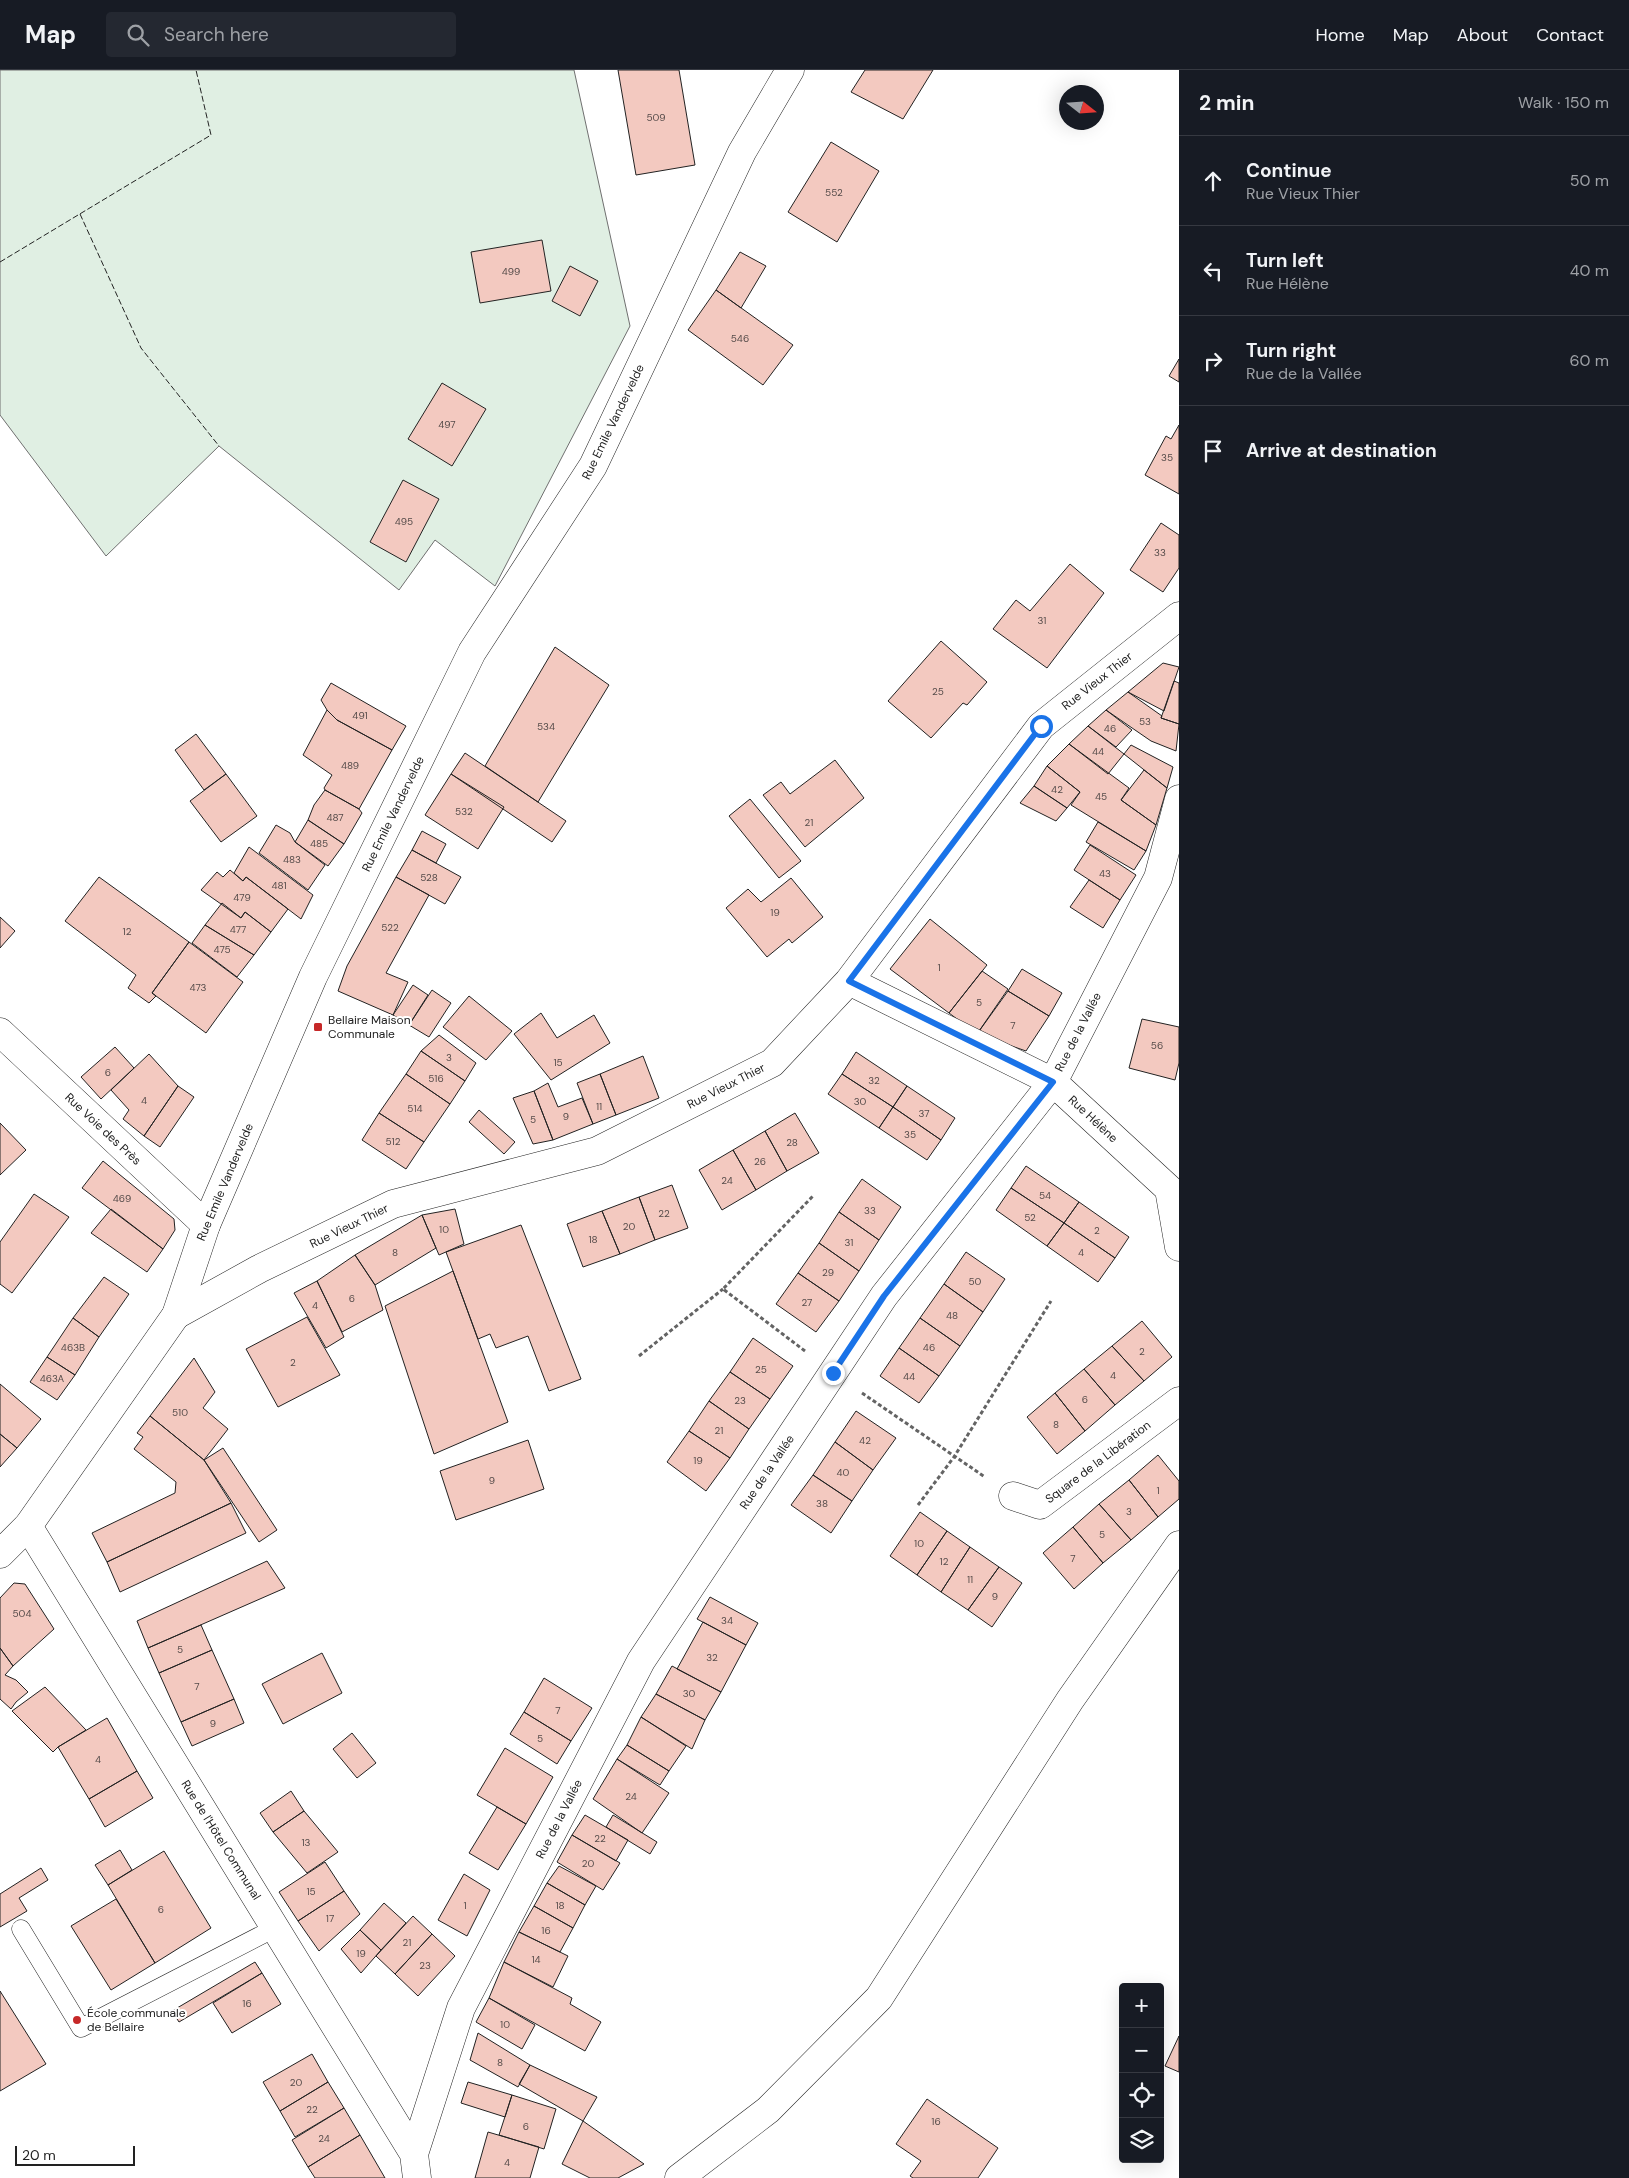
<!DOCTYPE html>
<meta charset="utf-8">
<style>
:root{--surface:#171b24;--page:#242831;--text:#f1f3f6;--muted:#9ea1a6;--line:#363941}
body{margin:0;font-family:"DM Sans",sans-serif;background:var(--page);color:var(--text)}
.controls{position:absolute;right:15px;bottom:15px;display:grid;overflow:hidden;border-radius:5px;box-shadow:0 5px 20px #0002}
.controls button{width:45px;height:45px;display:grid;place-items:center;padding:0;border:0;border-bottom:1px solid var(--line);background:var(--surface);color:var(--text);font:25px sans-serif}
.compass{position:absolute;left:1059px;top:15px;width:45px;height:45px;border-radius:50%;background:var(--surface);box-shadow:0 5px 20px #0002;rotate:107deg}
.scale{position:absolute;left:15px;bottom:12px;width:120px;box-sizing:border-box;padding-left:5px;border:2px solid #222;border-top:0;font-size:14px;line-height:18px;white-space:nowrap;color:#222;-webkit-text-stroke:4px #fff;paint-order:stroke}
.stop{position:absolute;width:15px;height:15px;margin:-11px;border:4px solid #1a73e8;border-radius:50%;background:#fff}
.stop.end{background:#1a73e8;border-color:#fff;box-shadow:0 1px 5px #0008}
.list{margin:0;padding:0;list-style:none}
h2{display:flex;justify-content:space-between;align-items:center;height:65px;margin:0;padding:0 20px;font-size:21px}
h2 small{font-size:16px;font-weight:400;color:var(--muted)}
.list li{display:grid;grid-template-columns:32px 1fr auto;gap:15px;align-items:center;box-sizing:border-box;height:90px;padding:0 20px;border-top:1px solid var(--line)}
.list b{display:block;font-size:19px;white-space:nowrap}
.list p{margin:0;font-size:16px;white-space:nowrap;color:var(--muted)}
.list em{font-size:16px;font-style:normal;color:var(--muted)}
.icon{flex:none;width:28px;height:28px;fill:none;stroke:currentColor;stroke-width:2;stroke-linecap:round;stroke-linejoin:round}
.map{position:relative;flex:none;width:1179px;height:2108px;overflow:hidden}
header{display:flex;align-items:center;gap:30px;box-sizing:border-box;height:70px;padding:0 25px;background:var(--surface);border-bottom:1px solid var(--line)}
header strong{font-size:24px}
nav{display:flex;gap:28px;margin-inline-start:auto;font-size:18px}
.search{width:350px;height:45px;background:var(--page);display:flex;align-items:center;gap:12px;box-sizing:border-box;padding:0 18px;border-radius:5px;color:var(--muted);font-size:19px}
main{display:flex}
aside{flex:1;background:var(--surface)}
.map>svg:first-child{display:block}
</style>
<header>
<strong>Map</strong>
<div class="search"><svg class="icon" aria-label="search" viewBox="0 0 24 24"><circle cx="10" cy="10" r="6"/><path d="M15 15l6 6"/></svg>Search here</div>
<nav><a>Home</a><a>Map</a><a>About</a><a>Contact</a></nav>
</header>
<main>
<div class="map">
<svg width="1179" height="2108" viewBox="0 0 1179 2108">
<rect width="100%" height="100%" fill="#fff"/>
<path fill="#e0efe3" stroke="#6f6f6f" d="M0 0H574L630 256 495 516 435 470 399 520 219 376 106 486 0 345Z"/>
<path fill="#f3c9c0" stroke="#222" d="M618 0H679L695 95 636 105Z
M865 0H933L903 49 851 22Z
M831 72 879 101 837 172 788 142Z
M542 170 551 221 480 233 471 182Z
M740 182 766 196 741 238 716 220Z
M570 196 598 211 580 246 552 231Z
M716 220 793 275 763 315 688 260Z
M1179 289V312L1169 306Z
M442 313 486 339 452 396 408 369Z
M1179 355V424L1145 405 1166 366 1171 369Z
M403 410 439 429 406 492 370 472Z
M1161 453 1179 465V498L1163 522 1130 500Z
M1070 494 1104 523 1047 598 993 559 1016 530 1030 541Z
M941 571 987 612 967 635 963 633 931 668 888 631Z
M555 577 609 615 538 732 485 696Z
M1163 593 1179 597 1164 641 1128 622Z
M1174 611 1179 613V654L1161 648Z
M331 613 406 656 392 680 337 650 327 640 321 630Z
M1128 622 1162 646 1161 648 1179 654 1176 681 1151 671 1106 640Z
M327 640 337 650 392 680 359 739 325 720 324 718 332 705 303 685Z
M1106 640 1132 660 1116 677 1088 656Z
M1088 656 1124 684 1108 704 1069 674Z
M196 664 226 704 204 720 175 680Z
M1069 674 1129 718 1121 730 1156 755 1146 781 1071 735 1080 722 1047 696Z
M1131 675 1173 697 1167 718 1124 684Z
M465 683 566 751 552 772 451 704Z
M835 690 864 728 805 777 763 725 781 712 790 724Z
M1047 696 1080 722 1067 738 1034 716Z
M1144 700 1167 718 1156 755 1121 730Z
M226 704 257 746 221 772 190 731Z
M451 704 504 737 478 779 425 745Z
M1034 716 1067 738 1056 751 1020 733Z
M325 720 359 739 362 743 344 774 308 750 314 735Z
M750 729 801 791 779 808 729 746Z
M308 750 344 774 328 796 295 772Z
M1098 752 1146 781 1134 800 1086 772Z
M276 755 290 763 295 772 325 795 308 820 259 783Z
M422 761 446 774 436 793 412 780Z
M1090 775 1136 805 1120 830 1074 800Z
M249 777 313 825 301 849 246 807 243 811 234 803Z
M412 780 461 807 445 834 396 807Z
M230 800 243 811 246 807 288 839 271 862 245 842 241 848 201 820 217 802 223 807Z
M99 807 189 872 152 923 156 926 149 933 128 918 136 905 65 851Z
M396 807 429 825 386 903 408 912 393 945 338 921 347 896Z
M791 808 823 847 792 873 789 869 767 887 726 838 748 819 761 832Z
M1089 810 1120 830 1103 858 1070 837Z
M222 833 241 848 245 842 271 862 254 885 205 855Z
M0 847 15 861 0 878Z
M930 849 987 895 949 943 890 899Z
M205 855 254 885 237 907 192 873Z
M189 872 243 912 206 963 152 923Z
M1022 899 1062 923 1049 946 1008 921Z
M982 901 1008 919 977 964 949 943Z
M413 915 428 925 409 955 393 945Z
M432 920 451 933 429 967 409 955Z
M1008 921 1049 946 1026 981 977 964Z
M469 926 512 961 486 990 443 957Z
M541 943 557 968 594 945 610 973 551 1010 514 964Z
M1142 949 1179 957V993L1175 1010 1129 998Z
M439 965 476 993 465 1011 421 981Z
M115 977 134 998 101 1029 81 1007Z
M421 981 465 1011 450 1034 406 1004Z
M856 982 907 1016 893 1037 842 1004Z
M149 984 178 1016 144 1066 123 1049 129 1040 111 1020Z
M643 986 659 1028 616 1045 600 1004Z
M406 1004 450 1034 424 1072 379 1043Z
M600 1004 616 1045 593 1054 577 1013Z
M842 1004 893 1037 879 1058 828 1024Z
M548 1013 558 1037 582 1028 593 1054 553 1070 534 1021Z
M178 1016 194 1027 160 1077 144 1066Z
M907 1016 955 1048 941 1070 893 1037Z
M534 1021 553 1070 533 1074 513 1028Z
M893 1037 941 1070 927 1090 879 1058Z
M479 1040 515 1072 504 1084 469 1052Z
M379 1043 424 1072 406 1099 362 1070Z
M795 1043 819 1083 787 1101 765 1061Z
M0 1053 26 1080 0 1105Z
M765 1061 787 1101 756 1120 733 1080Z
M733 1080 756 1120 722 1140 699 1100Z
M103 1091 174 1149 175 1160 163 1179 82 1118Z
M1026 1096 1079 1132 1064 1153 1011 1118Z
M862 1109 901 1137 879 1170 839 1142Z
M672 1115 688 1158 655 1170 639 1127Z
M1011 1118 1064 1153 1047 1176 996 1140Z
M34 1124 69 1147 12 1223 0 1214V1172Z
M639 1127 655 1170 620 1184 602 1141Z
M1079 1132 1129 1167 1115 1188 1064 1153Z
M111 1139 163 1179 147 1202 91 1163Z
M455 1139 464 1174 439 1185 422 1145Z
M602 1141 620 1184 583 1197 567 1154Z
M839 1142 879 1170 859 1201 819 1173Z
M422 1145 436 1178 375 1215 355 1185Z
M1064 1153 1115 1188 1098 1212 1047 1176Z
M521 1155 581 1309 549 1321 528 1266 496 1278 490 1264 478 1269 446 1182Z
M819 1173 859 1201 839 1231 798 1203Z
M966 1182 1005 1209 983 1242 944 1214Z
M355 1185 375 1215 383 1240 342 1262 317 1211Z
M453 1201 508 1352 434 1384 385 1236Z
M798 1203 839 1231 816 1262 776 1234Z
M104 1207 129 1224 99 1267 73 1248Z
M317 1211 344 1267 326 1278 294 1223Z
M944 1214 983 1242 960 1276 920 1248Z
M307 1247 340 1305 278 1337 246 1279Z
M73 1248 99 1267 75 1305 47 1287Z
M920 1248 960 1276 939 1306 899 1278Z
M1142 1251 1172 1287 1144 1311 1112 1276Z
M753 1268 793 1296 770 1329 730 1302Z
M1112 1276 1144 1311 1115 1335 1084 1299Z
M899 1278 939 1306 919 1333 880 1306Z
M47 1287 75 1305 57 1330 30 1312Z
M194 1288 215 1322 203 1338 228 1359 204 1390 150 1346Z
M1084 1299 1115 1335 1085 1361 1055 1323Z
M730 1302 770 1329 749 1359 709 1331Z
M0 1314 41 1349 17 1378 0 1364Z
M1055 1323 1085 1361 1057 1384 1027 1347Z
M709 1331 749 1359 730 1388 689 1361Z
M856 1341 896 1368 873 1400 835 1372Z
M150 1346 204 1390 231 1433 107 1492 92 1463 175 1423 176 1412 134 1379 143 1367 137 1363Z
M689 1361 730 1388 706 1421 667 1392Z
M0 1364 17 1378 0 1397Z
M528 1370 544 1419 456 1450 440 1401Z
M835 1372 873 1400 852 1431 813 1405Z
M223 1378 277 1460 259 1472 204 1390Z
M1158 1385 1179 1411V1429L1158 1447 1129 1410Z
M813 1405 852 1431 831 1463 791 1435Z
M1129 1410 1158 1447 1131 1470 1099 1434Z
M231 1433 246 1463 120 1522 107 1492Z
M1099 1434 1131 1470 1103 1493 1073 1457Z
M920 1442 947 1461 917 1505 890 1486Z
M1073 1457 1103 1493 1074 1519 1043 1483Z
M947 1461 970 1477 941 1522 917 1505Z
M970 1477 999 1497 968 1540 941 1522Z
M267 1491 285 1518 148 1578 137 1551Z
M999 1497 1022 1513 992 1557 968 1540Z
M14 1513 25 1514 54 1559 13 1596 0 1578V1528Z
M710 1527 758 1553 746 1575 697 1549Z
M703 1552 746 1575 721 1622 677 1599Z
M201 1555 212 1580 159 1603 148 1578Z
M0 1578 13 1596 5 1605 16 1610 28 1622 16 1632 11 1639 0 1629Z
M212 1580 234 1629 181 1652 159 1603Z
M322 1583 342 1623 283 1654 262 1614Z
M672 1596 721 1622 705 1650 656 1624Z
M544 1608 592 1638 571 1671 524 1642Z
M45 1617 86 1660 58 1677 53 1682 12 1641Z
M656 1624 705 1650 692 1679 641 1647Z
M234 1629 244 1653 192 1676 181 1652Z
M524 1642 571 1671 557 1694 510 1664Z
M641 1647 686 1676 669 1701 627 1675Z
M107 1648 137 1701 89 1729 58 1677Z
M352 1663 376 1693 357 1708 333 1679Z
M627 1675 669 1701 660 1715 617 1689Z
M505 1678 553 1707 526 1754 477 1725Z
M617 1689 669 1723 642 1763 593 1729Z
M137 1701 153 1728 105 1757 89 1729Z
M291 1721 304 1741 273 1762 260 1743Z
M497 1737 526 1754 498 1800 469 1783Z
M304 1741 338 1782 307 1803 273 1762Z
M585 1745 628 1770 616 1791 572 1765Z
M613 1745 657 1772 650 1784 606 1757Z
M572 1765 620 1793 603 1820 557 1792Z
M120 1780 132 1800 108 1815 95 1795Z
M164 1781 211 1858 155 1893 108 1815Z
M325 1792 344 1821 298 1851 279 1822Z
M559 1796 596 1816 585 1835 547 1813Z
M41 1798 48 1810 19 1828 27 1841 0 1857V1824Z
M464 1804 490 1820 467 1866 438 1850Z
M547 1813 585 1835 573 1858 534 1836Z
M344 1821 360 1844 319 1881 298 1851Z
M116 1829 155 1893 111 1920 71 1856Z
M384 1833 406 1853 381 1880 360 1860Z
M534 1836 573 1858 560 1882 519 1862Z
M413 1846 432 1864 395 1904 376 1886Z
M360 1860 381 1880 361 1903 341 1879Z
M519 1862 568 1886 553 1917 504 1892Z
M432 1864 455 1886 418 1926 395 1904Z
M255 1892 262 1903 179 1952 172 1941Z
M504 1892 572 1928 570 1934 601 1952 585 1981 489 1928Z
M262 1903 281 1934 232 1963 213 1933Z
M0 1921 46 1994 0 2021Z
M489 1928 535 1955 522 1979 476 1952Z
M478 1963 530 1995 518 2017 470 1990Z
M1179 1966V2002L1165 1996Z
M312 1984 328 2012 280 2041 263 2012Z
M530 1995 597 2027 583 2051 519 2014Z
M328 2012 344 2038 295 2067 280 2041Z
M468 2012 512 2025 505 2047 461 2033Z
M512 2025 556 2039 544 2079 499 2065Z
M927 2029 998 2078 978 2108H913L910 2106 921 2091 896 2074Z
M344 2038 360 2065 308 2097 292 2070Z
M583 2051 644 2094 618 2108H590L562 2094Z
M488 2062 539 2077 530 2108H475Z
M360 2065 385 2108H315L308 2097Z"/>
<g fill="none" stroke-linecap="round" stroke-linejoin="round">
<g stroke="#222" stroke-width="19">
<path id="service" d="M21 1859 81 1958 275 1858"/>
</g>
<g stroke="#222" stroke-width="29">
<path id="minor" d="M849 911 1053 1012 1169 1119 1179 1177
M0 962 206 1155
M176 1245 259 1199 393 1134 597 1081 772 993 849 911 1041 656 1179 546
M1013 1426 1040 1435 1179 1331
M28 1456 414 2084
M417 2108 414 2084 461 1938 641 1591 884 1226 1053 1012 1158 808 1179 729
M679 2108 768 2040 879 1928 1070 1630 1179 1475"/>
</g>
<g stroke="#222" stroke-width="29">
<path id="tertiary" d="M0 1484 28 1456 176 1245 206 1155 313 907 472 582 593 396 742 82 790 0"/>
</g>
<path stroke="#646464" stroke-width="3" stroke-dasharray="4 2.5" stroke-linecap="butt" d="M805 1281 723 1219 813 1126
M639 1286 723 1219
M862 1323 985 1407
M918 1435 954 1387 1051 1231"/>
<use href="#service" stroke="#fff" stroke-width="18"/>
<use href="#minor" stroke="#fff" stroke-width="28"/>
<use href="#tertiary" stroke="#fff" stroke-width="28"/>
<path stroke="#222" stroke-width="1" stroke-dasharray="6 2.5" stroke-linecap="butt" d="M80 144 141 278 219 376
M0 192 211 65 196 0"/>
</g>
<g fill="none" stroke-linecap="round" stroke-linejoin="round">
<path stroke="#1a73e8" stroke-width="6" d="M833 1303 884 1226 1053 1012 849 911 1041 656"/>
</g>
<g fill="#c62828" stroke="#fff" stroke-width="2">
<rect x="313" y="952" width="10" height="10" rx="2.5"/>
<circle cx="77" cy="1950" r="5"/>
</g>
<g text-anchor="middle" stroke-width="4" stroke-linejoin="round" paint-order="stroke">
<g font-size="10" fill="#564c4a">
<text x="656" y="51">509</text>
<text x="834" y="126">552</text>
<text x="511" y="205">499</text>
<text x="740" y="272">546</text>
<text x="447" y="358">497</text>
<text x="1167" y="391">35</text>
<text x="404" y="455">495</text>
<text x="1160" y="486">33</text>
<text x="1042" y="554">31</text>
<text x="938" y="625">25</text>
<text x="360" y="649">491</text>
<text x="1145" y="655">53</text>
<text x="546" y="660">534</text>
<text x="1110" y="662">46</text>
<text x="1098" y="685">44</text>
<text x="350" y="699">489</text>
<text x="1057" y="723">42</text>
<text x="1101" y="730">45</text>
<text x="464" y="745">532</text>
<text x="335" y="751">487</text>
<text x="809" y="756">21</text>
<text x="319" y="777">485</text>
<text x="292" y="793">483</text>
<text x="1105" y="807">43</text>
<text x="429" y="811">528</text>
<text x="279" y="819">481</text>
<text x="242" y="831">479</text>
<text x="775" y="846">19</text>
<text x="390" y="861">522</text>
<text x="238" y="863">477</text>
<text x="127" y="865">12</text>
<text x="222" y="883">475</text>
<text x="939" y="901">1</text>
<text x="198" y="921">473</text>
<text x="979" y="936">5</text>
<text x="1013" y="959">7</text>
<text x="1157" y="979">56</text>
<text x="449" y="991">3</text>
<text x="558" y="996">15</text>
<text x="108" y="1006">6</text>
<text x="436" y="1012">516</text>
<text x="874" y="1014">32</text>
<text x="144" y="1034">4</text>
<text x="860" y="1035">30</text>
<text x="599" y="1040">11</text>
<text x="415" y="1042">514</text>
<text x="924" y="1047">37</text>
<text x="566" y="1050">9</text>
<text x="533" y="1053">5</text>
<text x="910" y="1068">35</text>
<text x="393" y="1075">512</text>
<text x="792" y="1076">28</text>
<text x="760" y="1095">26</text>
<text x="727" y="1114">24</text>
<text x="1045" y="1129">54</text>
<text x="122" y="1132">469</text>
<text x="870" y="1144">33</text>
<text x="664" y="1147">22</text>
<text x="1030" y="1151">52</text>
<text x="629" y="1160">20</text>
<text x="444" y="1163">10</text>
<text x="1097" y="1164">2</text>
<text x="593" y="1173">18</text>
<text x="849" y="1176">31</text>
<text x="395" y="1186">8</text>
<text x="1081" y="1186">4</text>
<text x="828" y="1206">29</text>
<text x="975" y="1215">50</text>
<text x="352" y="1232">6</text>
<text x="807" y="1236">27</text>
<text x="315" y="1239">4</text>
<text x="952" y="1249">48</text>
<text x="73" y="1281">463B</text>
<text x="929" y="1281">46</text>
<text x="1142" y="1285">2</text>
<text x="293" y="1296">2</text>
<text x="761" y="1303">25</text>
<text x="1113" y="1309">4</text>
<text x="909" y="1310">44</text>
<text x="52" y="1312">463A</text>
<text x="1085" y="1333">6</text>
<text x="740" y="1334">23</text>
<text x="180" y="1346">510</text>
<text x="1056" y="1358">8</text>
<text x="719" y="1364">21</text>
<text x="865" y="1374">42</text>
<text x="698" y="1394">19</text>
<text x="843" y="1406">40</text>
<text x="492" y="1414">9</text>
<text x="1158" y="1424">1</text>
<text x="822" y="1437">38</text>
<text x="1129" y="1445">3</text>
<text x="1102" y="1468">5</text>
<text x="919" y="1477">10</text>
<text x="1073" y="1492">7</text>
<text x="944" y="1495">12</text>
<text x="970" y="1513">11</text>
<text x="995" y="1530">9</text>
<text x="22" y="1547">504</text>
<text x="727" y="1554">34</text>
<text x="180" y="1583">5</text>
<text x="712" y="1591">32</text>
<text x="197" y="1620">7</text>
<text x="689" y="1627">30</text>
<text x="558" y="1644">7</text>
<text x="213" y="1657">9</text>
<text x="540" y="1672">5</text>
<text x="98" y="1693">4</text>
<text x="631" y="1730">24</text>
<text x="600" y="1772">22</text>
<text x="306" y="1776">13</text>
<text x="588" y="1797">20</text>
<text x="311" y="1825">15</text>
<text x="465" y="1839">1</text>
<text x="560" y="1839">18</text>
<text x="161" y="1843">6</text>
<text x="330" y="1852">17</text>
<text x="546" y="1864">16</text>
<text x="407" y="1876">21</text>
<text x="361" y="1887">19</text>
<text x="536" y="1893">14</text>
<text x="425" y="1899">23</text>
<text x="247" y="1937">16</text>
<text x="505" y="1958">10</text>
<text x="500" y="1996">8</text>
<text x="296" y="2016">20</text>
<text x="312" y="2043">22</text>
<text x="936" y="2055">16</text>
<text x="526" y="2060">6</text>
<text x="324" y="2072">24</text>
<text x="507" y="2096">4</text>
</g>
<g font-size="12" fill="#222" stroke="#fff">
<text transform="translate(613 352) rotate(-64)" y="4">Rue Emile Vandervelde</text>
<text transform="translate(1097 611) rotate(-38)" y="4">Rue Vieux Thier</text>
<text transform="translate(393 744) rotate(-64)" y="4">Rue Emile Vandervelde</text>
<text transform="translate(1078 962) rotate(-63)" y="4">Rue de la Vallée</text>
<text transform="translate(726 1016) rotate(-27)" y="4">Rue Vieux Thier</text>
<text transform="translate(1093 1049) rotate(43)" y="4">Rue Hélène</text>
<text transform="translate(103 1059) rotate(43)" y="4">Rue Voie des Près</text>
<text transform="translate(225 1112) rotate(-67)" y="4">Rue Emile Vandervelde</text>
<text transform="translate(349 1156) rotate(-26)" y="4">Rue Vieux Thier</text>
<text transform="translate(1098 1392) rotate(-37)" y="4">Square de la Libération</text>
<text transform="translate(767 1402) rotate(-56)" y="4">Rue de la Vallée</text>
<text transform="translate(559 1749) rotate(-63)" y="4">Rue de la Vallée</text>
<text transform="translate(221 1770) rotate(58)" y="4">Rue de l'Hôtel Communal</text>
</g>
<g font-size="12" fill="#222" stroke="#fff" text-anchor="start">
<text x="328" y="954">Bellaire Maison<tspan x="328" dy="14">Communale</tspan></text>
<text x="87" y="1947">École communale<tspan x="87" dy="14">de Bellaire</tspan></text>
</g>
</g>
</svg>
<div class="controls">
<button>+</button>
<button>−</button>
<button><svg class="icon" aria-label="locate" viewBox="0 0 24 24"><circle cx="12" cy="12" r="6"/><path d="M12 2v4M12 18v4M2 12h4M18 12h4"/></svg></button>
<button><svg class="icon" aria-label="layers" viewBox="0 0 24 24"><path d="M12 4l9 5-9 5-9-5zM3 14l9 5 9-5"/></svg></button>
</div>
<svg class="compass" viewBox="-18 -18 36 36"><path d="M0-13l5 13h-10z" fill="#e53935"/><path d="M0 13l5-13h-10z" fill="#9ea1a6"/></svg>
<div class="scale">20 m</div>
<div class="stop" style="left:1041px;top:656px"></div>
<div class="stop end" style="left:833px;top:1303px"></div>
</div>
<aside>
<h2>2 min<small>Walk · 150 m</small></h2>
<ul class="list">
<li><svg class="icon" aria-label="ahead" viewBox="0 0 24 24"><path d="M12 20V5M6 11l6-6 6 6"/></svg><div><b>Continue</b><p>Rue Vieux Thier</p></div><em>50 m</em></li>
<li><svg class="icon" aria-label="left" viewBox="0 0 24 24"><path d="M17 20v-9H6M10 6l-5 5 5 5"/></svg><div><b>Turn left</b><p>Rue Hélène</p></div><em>40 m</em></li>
<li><svg class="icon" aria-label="right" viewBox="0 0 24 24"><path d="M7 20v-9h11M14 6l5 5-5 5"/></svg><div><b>Turn right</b><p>Rue de la Vallée</p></div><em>60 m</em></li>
<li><svg class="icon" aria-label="arrive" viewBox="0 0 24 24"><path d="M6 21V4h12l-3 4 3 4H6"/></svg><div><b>Arrive at destination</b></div></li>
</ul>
</aside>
</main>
